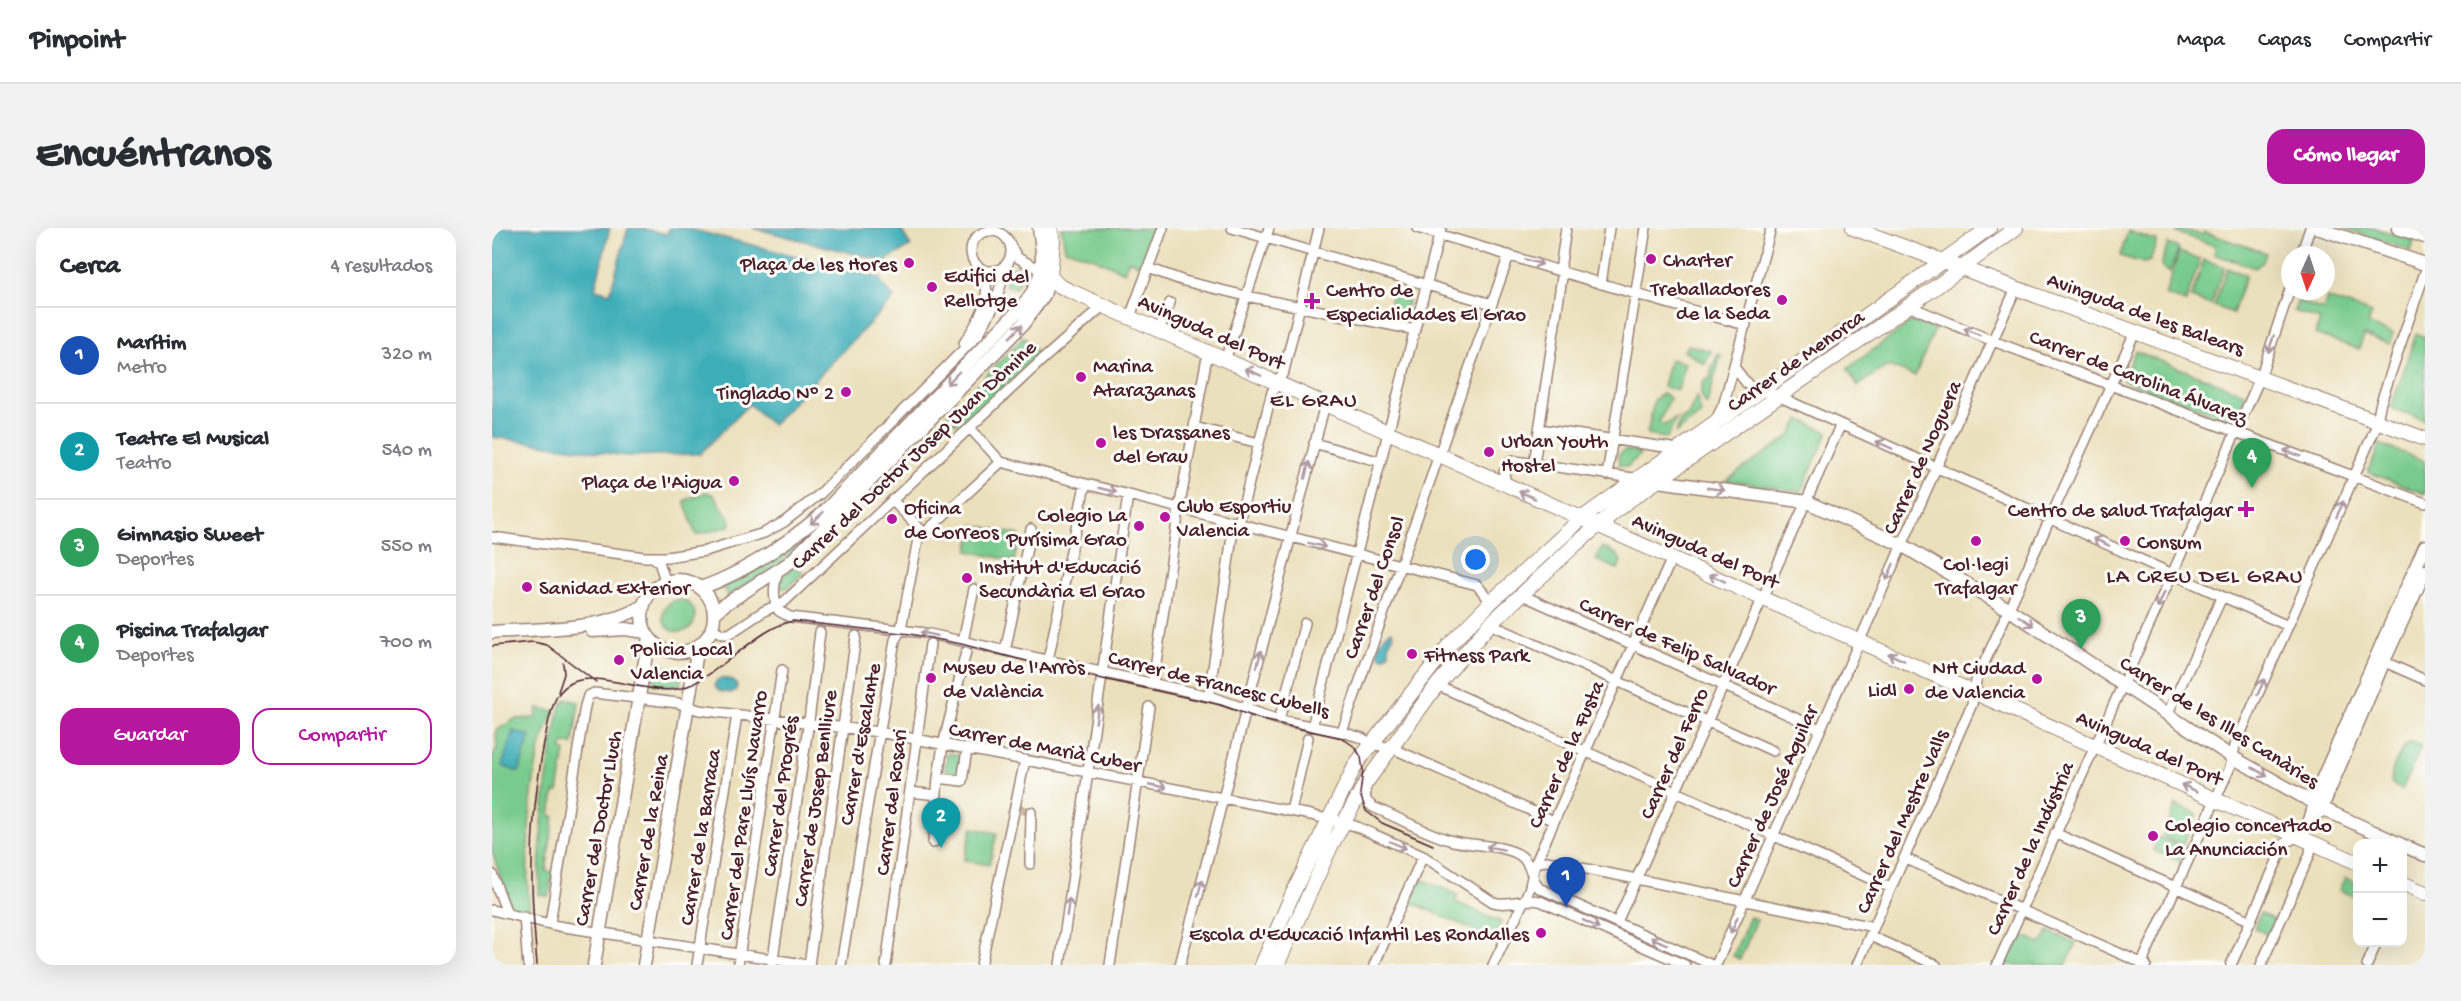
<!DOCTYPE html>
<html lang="es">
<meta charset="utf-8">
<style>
:root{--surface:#fff;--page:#f2f2f3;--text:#2b2b33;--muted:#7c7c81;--line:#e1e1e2;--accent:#b5179e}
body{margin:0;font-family:"Gochi Hand",sans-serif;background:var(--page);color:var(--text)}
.controls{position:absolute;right:18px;bottom:18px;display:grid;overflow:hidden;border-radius:12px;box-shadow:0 6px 24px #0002}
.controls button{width:54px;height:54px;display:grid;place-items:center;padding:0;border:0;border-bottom:2px solid var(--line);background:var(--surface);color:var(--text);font:30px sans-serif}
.compass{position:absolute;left:1789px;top:18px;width:54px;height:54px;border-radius:50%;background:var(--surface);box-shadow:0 6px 24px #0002;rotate:183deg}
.you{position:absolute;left:984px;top:332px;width:21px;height:21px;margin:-15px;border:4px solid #fff;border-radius:50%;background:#1a73e8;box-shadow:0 0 0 9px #1a73e833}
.badge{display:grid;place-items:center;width:39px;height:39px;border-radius:50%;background:var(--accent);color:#fff;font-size:20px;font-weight:700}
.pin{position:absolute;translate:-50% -50px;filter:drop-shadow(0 2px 3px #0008)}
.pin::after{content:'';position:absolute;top:32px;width:21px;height:18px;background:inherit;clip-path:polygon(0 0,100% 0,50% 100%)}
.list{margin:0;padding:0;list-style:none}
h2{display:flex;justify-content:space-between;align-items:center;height:78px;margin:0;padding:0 24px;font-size:26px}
h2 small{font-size:20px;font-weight:400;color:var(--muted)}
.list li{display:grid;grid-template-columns:39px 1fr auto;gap:18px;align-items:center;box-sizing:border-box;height:96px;padding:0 24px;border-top:2px solid var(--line)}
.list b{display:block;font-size:22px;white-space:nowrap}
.list p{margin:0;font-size:20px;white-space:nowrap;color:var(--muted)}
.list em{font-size:20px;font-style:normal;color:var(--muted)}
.actions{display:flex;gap:12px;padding:18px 24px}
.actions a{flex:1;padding:14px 0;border:2px solid var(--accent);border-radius:18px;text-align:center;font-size:21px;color:var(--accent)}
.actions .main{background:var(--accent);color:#fff}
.map{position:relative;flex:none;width:1933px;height:737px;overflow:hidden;border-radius:18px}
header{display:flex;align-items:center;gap:36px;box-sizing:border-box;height:84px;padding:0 30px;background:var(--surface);border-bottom:2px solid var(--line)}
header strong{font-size:28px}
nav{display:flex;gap:33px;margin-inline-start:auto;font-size:21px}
.intro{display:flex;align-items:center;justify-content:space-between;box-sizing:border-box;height:144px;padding:0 36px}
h1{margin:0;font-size:42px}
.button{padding:15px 27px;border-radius:18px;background:var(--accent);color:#fff;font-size:21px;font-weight:700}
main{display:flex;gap:36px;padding:0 36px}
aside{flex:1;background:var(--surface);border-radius:18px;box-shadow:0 6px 24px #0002}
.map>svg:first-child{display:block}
</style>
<header>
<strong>Pinpoint</strong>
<nav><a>Mapa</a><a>Capas</a><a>Compartir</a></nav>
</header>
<div class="intro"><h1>Encuéntranos</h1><a class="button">Cómo llegar</a></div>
<main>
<aside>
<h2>Cerca<small>4 resultados</small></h2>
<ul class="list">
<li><span class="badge" style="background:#1a4fb4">1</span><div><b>Marítim</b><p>Metro</p></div><em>320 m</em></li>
<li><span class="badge" style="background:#0f9aa8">2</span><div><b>Teatre El Musical</b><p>Teatro</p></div><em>540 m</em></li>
<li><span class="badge" style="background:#2e9e5b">3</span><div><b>Gimnasio Sweet</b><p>Deportes</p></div><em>550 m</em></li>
<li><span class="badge" style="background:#2e9e5b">4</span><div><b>Piscina Trafalgar</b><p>Deportes</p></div><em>700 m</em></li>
</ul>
<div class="actions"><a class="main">Guardar</a><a>Compartir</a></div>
</aside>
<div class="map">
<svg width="1933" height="737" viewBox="0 0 1933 737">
<rect width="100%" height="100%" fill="#fdfcf7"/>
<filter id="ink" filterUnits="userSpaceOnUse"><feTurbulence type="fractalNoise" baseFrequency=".0167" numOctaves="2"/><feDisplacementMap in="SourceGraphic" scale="12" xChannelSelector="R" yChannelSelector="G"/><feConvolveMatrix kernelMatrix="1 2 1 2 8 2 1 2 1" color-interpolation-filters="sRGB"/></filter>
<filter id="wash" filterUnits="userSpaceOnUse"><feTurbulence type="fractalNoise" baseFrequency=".008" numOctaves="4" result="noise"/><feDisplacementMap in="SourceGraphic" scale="24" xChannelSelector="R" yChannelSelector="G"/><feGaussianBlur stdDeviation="1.35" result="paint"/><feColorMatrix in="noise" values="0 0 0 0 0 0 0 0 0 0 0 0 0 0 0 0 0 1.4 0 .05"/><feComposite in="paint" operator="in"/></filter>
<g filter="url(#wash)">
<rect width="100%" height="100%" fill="#ebe0bc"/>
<path fill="#78cb8d" stroke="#61755c" stroke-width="1.5" d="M569 0H663L650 38 637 32 632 44 602 30 573 21Z
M1686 0 1710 7 1712 4 1774 25 1771 34 1763 40 1722 26 1724 18 1685 5Z
M1851 0H1883L1922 13 1919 23Z
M1636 3 1665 13 1658 33 1652 35 1628 28Z
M1676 16 1687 20 1678 44 1673 42 1669 37Z
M1687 24 1708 31 1694 74 1673 67Z
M1712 32 1732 39 1719 77 1699 70Z
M526 37 532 38 524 60 513 57 518 40Z
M1735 40 1754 47 1741 85 1722 78Z
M898 74a9 9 0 1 1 18 0a9 9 0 1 1-18 0Z
M1835 70 1880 85 1876 97 1901 105 1898 116 1872 107 1867 121 1823 106 1828 92 1802 83 1806 73 1831 82Z
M1420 93 1443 101 1423 148 1399 139H1394L1366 158 1355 141Z
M1924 106 1933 109V192L1899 180Z
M532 109 547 127 482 187 479 186 470 194 468 192 464 196 455 187Z
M1196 117 1219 123 1213 136 1192 123Z
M1643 123 1754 166 1742 193 1630 152Z
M1226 126 1229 127 1215 176H1213L1209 165 1211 154 1219 149V142Z
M1178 131 1193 135 1186 162 1171 159Z
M1171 165 1178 170 1167 195 1173 197 1185 190 1175 210 1155 207 1162 172Z
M1205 168 1209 186 1184 205 1188 193 1196 187Z
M1307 191 1336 204 1309 264 1234 252 1299 207Z
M1888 216 1933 233V266L1876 244Z
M1133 222 1146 224 1148 227 1135 239 1127 237 1126 227Z
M214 264 222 267 239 293 238 298 204 307 192 273Z
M341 282 306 319 285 338 236 368 231 360 304 316Z
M482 297 528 307 522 333 476 323Z
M1110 319 1125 326 1129 333 1126 341 1104 332Z
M303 338 311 345 295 360 291 361 288 357 290 349Z
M171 388a16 16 0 1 1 32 0a16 16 0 1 1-32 0Z
M165 437 191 441 188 457H161Z
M73 471 87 474 81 516 72 515 69 522 73 523 66 564H62L58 587 62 588 54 643 61 644 57 668 47 667C47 603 54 542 68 479Z
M45 480 63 483C59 493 53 503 50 513 38 552 32 642 38 683L18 680 0 623V530L5 519 4 503 23 491 44 490Z
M1919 514 1929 518 1910 562 1900 556C1897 545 1908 519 1919 514Z
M455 525 470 528 467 545 453 542Z
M1684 577 1705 586 1691 617 1671 608Z
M480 600 505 605 497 637 472 632Z
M1667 609 1694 621 1689 634 1661 622Z
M1853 650 1865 655V670L1847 662Z
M929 651 966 667 963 674 1009 694 1002 711 919 674Z
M1768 685 1783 692 1776 707 1762 700Z
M1258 689 1265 692 1248 731 1241 728Z
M1556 703 1584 715 1574 737H1513L1527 706 1550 716Z"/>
<path fill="#3dadb8" stroke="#446672" stroke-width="1.5" d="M0 0H118L103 61 118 65 136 0H149L175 6 177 0H194L389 50 388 53 402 70 280 197 257 176 208 226 134 228 0 209Z
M261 0H408L419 18 396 31 395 34Z
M900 403 902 407 897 415V425L893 429H889L886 425C886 415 891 407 900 403Z
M229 450 241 452 245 457 244 462 239 465 227 463 223 458 224 453Z
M21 503 38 508 27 544 10 538Z"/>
</g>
<g filter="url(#ink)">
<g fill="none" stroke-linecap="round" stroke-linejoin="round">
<path stroke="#cbb99f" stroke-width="9" stroke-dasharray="9 4.5" stroke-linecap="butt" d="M528 581 539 584"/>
<g stroke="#9a8074" stroke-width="12">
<path id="street" d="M740 0 1000 76
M925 0C1035 32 1143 68 1254 97
M479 23a20 20 0 1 1 40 0a20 20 0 1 1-40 0Z
M519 19 526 30 554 45
M1809 27 1818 0
M656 40 692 53 754 68 923 102
M1109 56 1117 0
M1417 78 1501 113 1933 275
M638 89 671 0
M667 102 678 75
M472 115C488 91 506 62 485 37
M733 132 777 0
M1242 139 1256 157 1288 169 1796 398
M1224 192 1232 175 1279 0
M702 199 767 215
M478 200 509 234 985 357 999 374
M1047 201 1187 221
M822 215 889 234
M1042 236 1070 49 1069 35 1074 0
M1115 247 1154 0
M1014 258 1012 244 1018 234 1023 233 1148 251
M400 272 432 305
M0 309 153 329H175L213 323 272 305 292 294 328 266 486 107 502 78 518 29
M161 329 167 334 174 355
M286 343C282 356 280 371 287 383L298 389 433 405 717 468 787 492 850 504 870 510 879 516 900 520 1062 593
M1030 367 1328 501
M998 396 1281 523
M220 400 230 406H237L272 383 292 374 550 132 612 77
M471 413 482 361
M513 423 539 301
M474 424 451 517 446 550 470 553 475 522
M1886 431 1933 452
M556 432 593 257
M661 454 687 281 714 134 717 125
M945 457 1399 660
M717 468 741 301 748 290 780 164 792 143 827 0
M1675 487 1730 369
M787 492 813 395
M820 499 949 0
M850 504 1017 27
M873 560 874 573 881 579C905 589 931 604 957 612 977 618 1012 616 1029 628 1039 635 1039 650 1047 660L1220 737
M418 564 445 567
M799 583 816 510
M1563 605 1759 693
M441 615 446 550
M1412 630 1654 737
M1046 634 1055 633 1382 699
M538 636 539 584
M0 646 15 685
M0 682 66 698 318 737
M32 689 36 737
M1125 694 1348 198
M58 695 93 478 96 468 102 465 186 475 207 482 387 504 819 587 863 598 931 628 1001 674C1018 679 1031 669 1048 673L1193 737
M1378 708 1444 737
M205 737 245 487
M246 737 290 442
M280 737 317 493 328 404
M317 737 364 408
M349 737 403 412 409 401 426 311 509 234
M394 737 438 416
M489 737 533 532
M568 737 636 267
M618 737 657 479
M688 737 833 176
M882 737 931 628
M1001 737 1037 662 1043 636 1180 330
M1224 737 1524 60
M1365 737 1480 476 1484 453 1643 104
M1505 737 1768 150 1798 61
M1649 737 1739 537 1743 518 1883 201 1889 174 1933 44
M1739 737 1793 615 1806 608
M1769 737 1818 626 1819 614
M1875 737 1885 714"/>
</g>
<g stroke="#9a8074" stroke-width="15">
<path id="secondary" d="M1825 0 1933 36
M1906 0 1933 9
M1166 253 1315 274 1410 317 1516 381 1740 529 1838 584 1908 616
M150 388a36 36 0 1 1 72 0a36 36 0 1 1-72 0Z
M209 360C254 344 293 317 330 286L528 81C552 54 553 35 547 0
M222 386 232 377 297 335 322 310 531 96 552 67 558 48
M100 403 133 401 154 404
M0 404C49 400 110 404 152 377
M1828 584 1892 433 1933 343
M1806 608C1821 598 1821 577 1826 561L1933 318
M1910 617 1933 627
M102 737 157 409
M152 737 206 418"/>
</g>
<g stroke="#9a8074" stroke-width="16">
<path id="primary" d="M558 0 561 13 558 48 566 57 576 62 1866 635
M1361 0 1933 211
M1910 655 1933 665
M770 737 800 667 864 536 957 417 999 374 1089 291 1497 0
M785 737 839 618 873 556 945 457 998 396 1084 316 1132 276 1441 61 1524 0"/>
</g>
<use href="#street" stroke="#fff" stroke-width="9"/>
<use href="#secondary" stroke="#fff" stroke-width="12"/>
<use href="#primary" stroke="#fff" stroke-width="14"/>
<path stroke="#4a1f2b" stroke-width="1.5" d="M0 418 41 414 55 417 104 454
M66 464 72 446 71 435
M45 737C43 708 40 680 40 651 39 603 44 556 53 510 56 497 58 482 64 470 68 463 75 456 84 453 114 444 162 470 193 459 227 447 268 398 301 393L418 406 469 416 561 440 729 477 771 492 850 510 863 519 869 529 871 542 868 566 874 583 890 595 941 617"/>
</g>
<defs><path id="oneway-shaft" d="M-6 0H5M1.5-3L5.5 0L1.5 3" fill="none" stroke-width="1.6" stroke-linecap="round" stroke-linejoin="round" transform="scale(1.5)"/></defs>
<g stroke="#ae9aa0">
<use href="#oneway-shaft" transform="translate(1042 34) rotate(16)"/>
<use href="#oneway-shaft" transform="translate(524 103) rotate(-46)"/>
<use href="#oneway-shaft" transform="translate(1480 104) rotate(-158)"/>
<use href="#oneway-shaft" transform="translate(1779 116) rotate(109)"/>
<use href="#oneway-shaft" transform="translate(761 144) rotate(-156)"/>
<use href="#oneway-shaft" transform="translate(461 150) rotate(134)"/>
<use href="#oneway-shaft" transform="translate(1392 217) rotate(-156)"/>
<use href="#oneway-shaft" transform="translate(1800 225) rotate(-160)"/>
<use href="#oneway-shaft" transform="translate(815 242) rotate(-76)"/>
<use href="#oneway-shaft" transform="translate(1224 261) rotate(8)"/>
<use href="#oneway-shaft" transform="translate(616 262) rotate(14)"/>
<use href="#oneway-shaft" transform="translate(1035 267) rotate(-156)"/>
<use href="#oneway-shaft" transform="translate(1848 281) rotate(-66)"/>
<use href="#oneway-shaft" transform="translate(325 290) rotate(138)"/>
<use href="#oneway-shaft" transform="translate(1609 314) rotate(-156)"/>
<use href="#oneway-shaft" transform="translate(825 317) rotate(14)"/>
<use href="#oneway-shaft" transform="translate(1398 344) rotate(114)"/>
<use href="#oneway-shaft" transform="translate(1225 350) rotate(-156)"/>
<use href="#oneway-shaft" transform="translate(1669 372) rotate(114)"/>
<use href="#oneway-shaft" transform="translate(1534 393) rotate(33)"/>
<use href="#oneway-shaft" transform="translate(437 406) rotate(-168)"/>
<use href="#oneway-shaft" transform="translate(1404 429) rotate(-156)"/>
<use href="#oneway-shaft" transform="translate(767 431) rotate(-76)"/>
<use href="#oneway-shaft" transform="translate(1769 459) rotate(-66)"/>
<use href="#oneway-shaft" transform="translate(605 486) rotate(-81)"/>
<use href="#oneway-shaft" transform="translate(1768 544) rotate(29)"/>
<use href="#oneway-shaft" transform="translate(666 558) rotate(11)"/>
<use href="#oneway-shaft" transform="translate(1697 560) rotate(-156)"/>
<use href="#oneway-shaft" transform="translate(906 617) rotate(23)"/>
<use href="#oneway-shaft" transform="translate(1003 620) rotate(-170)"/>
<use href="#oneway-shaft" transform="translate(708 660) rotate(-76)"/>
<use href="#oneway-shaft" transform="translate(576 679) rotate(-82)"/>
<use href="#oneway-shaft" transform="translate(1099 696) rotate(26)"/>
<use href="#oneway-shaft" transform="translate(1242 697) rotate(114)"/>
<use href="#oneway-shaft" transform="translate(1167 713) rotate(-156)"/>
</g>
</g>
<g fill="#b5179e" stroke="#fdfcf7" stroke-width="2">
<circle cx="1159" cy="31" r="6"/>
<circle cx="417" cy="35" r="6"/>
<circle cx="440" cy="59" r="6"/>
<circle cx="1290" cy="72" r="6"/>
<path d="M817 64h6v6h6v6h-6v6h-6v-6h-6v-6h6z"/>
<circle cx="589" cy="149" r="6"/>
<circle cx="354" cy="164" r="6"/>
<circle cx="609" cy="215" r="6"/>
<circle cx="997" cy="224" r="6"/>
<circle cx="242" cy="253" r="6"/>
<path d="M1751 272h6v6h6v6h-6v6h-6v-6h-6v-6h6z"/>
<circle cx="673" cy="289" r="6"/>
<circle cx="400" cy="291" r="6"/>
<circle cx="647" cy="298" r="6"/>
<circle cx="1484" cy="313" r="6"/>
<circle cx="1633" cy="313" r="6"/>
<circle cx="475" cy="350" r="6"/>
<circle cx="35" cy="359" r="6"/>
<circle cx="920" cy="426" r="6"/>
<circle cx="127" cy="432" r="6"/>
<circle cx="439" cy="450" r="6"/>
<circle cx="1545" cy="451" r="6"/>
<circle cx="1417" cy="461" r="6"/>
<circle cx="1661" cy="608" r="6"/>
<circle cx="1049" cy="705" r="6"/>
</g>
<g text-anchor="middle" stroke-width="6" stroke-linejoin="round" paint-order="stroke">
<g font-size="21" fill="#4a1f2b" stroke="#fdfcf7" text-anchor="start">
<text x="1171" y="38">Charter</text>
<text x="405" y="42" text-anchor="end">Plaça de les Hores</text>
<text x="452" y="54">Edifici del<tspan x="452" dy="24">Rellotge</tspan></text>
<text x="1278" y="67" text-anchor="end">Treballadores<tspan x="1278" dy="24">de la Seda</tspan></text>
<text x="834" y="68">Centro de<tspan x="834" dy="24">Especialidades El Grao</tspan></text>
<text x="601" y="144">Marina<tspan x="601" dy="24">Atarazanas</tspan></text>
<text x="342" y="171" text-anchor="end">Tinglado Nº 2</text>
<text x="621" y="210">les Drassanes<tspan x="621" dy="24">del Grau</tspan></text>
<text x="1009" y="219">Urban Youth<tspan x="1009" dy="24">Hostel</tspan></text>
<text x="230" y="260" text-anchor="end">Plaça de l'Aigua</text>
<text x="685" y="284">Club Esportiu<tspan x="685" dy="24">Valencia</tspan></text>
<text x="412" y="286">Oficina<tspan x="412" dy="24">de Correos</tspan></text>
<text x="1740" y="288" text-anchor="end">Centro de salud Trafalgar</text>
<text x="635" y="293" text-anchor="end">Colegio La<tspan x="635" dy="24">Purísima Grao</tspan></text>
<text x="1645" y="320">Consum</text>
<text x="1484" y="342" text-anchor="middle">Col·legi<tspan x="1484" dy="24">Trafalgar</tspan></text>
<text x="487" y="345">Institut d'Educació<tspan x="487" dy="24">Secundària El Grao</tspan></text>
<text x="47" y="366">Sanidad Exterior</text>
<text x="139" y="427">Policia Local<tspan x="139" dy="24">Valencia</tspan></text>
<text x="932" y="433">Fitness Park</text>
<text x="451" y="445">Museu de l'Arròs<tspan x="451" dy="24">de València</tspan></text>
<text x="1533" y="446" text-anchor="end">NH Ciudad<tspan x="1533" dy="24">de Valencia</tspan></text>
<text x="1405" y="468" text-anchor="end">Lidl</text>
<text x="1673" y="603">Colegio concertado<tspan x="1673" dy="24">La Anunciación</tspan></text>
<text x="1037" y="712" text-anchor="end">Escola d'Educació Infantil Les Rondalles</text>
</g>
<g font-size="21" fill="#4a1f2b" stroke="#fdfcf7">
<text transform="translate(1654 85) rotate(20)" y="7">Avinguda de les Balears</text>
<text transform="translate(720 103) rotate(24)" y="7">Avinguda del Port</text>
<text transform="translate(1303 132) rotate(-35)" y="7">Carrer de Menorca</text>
<text transform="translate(1647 148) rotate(21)" y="7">Carrer de Carolina Álvarez</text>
<text transform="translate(421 226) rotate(-43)" y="7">Carrer del Doctor Josep Juan Dòmine</text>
<text transform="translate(1429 229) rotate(-66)" y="7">Carrer de Noguera</text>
<text transform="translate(1214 322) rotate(24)" y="7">Avinguda del Port</text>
<text transform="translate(881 359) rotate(-71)" y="7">Carrer del Consol</text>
<text transform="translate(1186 417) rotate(24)" y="7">Carrer de Felip Salvador</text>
<text transform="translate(727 455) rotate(14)" y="7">Carrer de Francesc Cubells</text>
<text transform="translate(1728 493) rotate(32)" y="7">Carrer de les Illes Canàries</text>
<text transform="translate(367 516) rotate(-80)" y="7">Carrer d'Escalante</text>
<text transform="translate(553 518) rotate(11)" y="7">Carrer de Marià Cuber</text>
<text transform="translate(1658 519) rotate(24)" y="7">Avinguda del Port</text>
<text transform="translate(1181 525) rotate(-66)" y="7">Carrer del Ferro</text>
<text transform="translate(1073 526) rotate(-66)" y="7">Carrer de la Fusta</text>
<text transform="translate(287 568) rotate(-82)" y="7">Carrer del Progrés</text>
<text transform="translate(1279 568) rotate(-66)" y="7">Carrer de José Aguilar</text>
<text transform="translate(322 570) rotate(-82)" y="7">Carrer de Josep Benlliure</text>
<text transform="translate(398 574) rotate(-83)" y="7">Carrer del Rosari</text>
<text transform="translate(250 587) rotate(-82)" y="7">Carrer del Pare Lluís Navarro</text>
<text transform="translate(1409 593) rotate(-66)" y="7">Carrer del Mestre Valls</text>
<text transform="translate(105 600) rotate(-80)" y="7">Carrer del Doctor Lluch</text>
<text transform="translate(155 604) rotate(-80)" y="7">Carrer de la Reina</text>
<text transform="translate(207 609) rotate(-81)" y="7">Carrer de la Barraca</text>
<text transform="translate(1537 620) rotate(-66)" y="7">Carrer de la Indústria</text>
</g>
<g font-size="22" letter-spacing="1.5" fill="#4a1f2b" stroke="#fdfcf7">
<text x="822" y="178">EL GRAU</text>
<text x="1713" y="354">LA CREU DEL GRAU</text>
</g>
</g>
</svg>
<div class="controls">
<button>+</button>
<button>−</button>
</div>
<svg class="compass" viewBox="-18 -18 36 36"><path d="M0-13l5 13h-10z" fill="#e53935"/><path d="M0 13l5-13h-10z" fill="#7c7c81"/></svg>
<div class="you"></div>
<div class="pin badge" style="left:1074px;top:679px;background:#1a4fb4">1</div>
<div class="pin badge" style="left:449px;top:620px;background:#0f9aa8">2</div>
<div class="pin badge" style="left:1589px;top:421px;background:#2e9e5b">3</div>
<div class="pin badge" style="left:1760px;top:260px;background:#2e9e5b">4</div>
</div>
</main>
